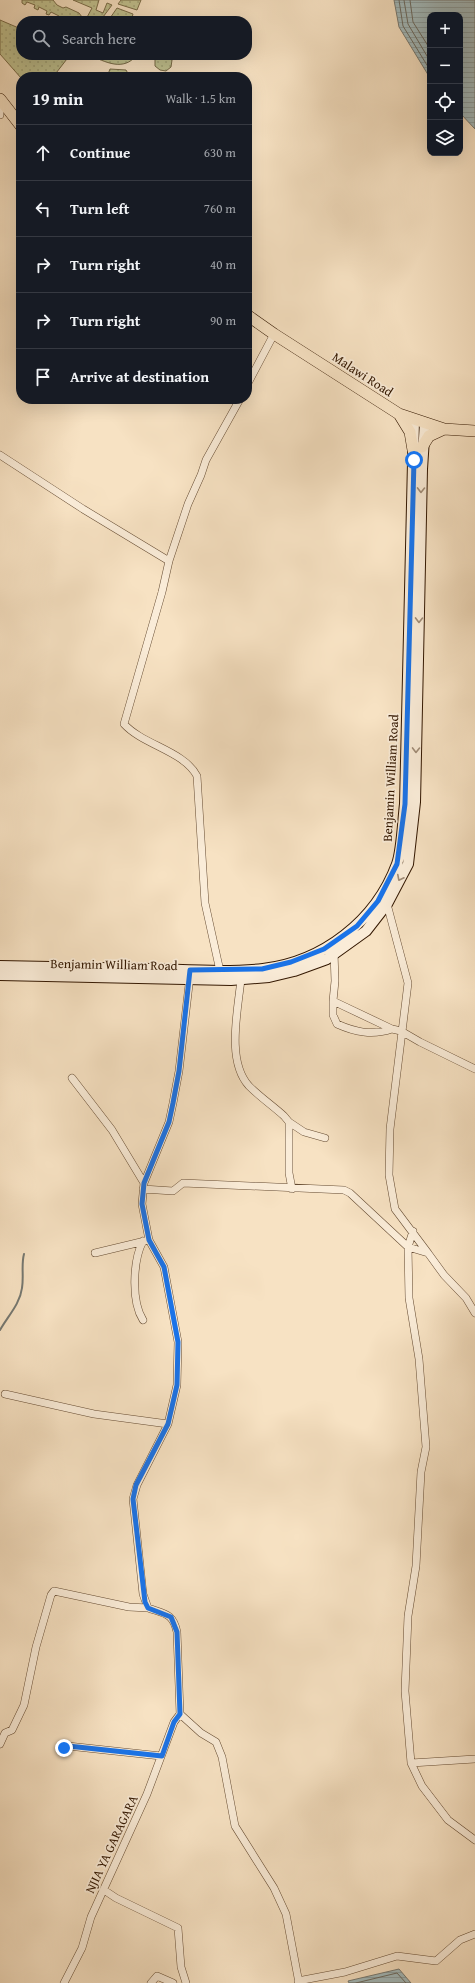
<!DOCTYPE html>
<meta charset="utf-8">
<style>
:root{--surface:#171b24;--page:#20242c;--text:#f1f3f6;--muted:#9ea1a6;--line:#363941}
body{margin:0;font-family:"Gentium Book Plus",serif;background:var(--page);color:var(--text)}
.controls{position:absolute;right:12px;top:12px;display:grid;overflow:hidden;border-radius:8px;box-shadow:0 4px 16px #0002}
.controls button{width:36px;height:36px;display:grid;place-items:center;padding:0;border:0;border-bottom:1px solid var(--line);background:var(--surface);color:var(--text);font:20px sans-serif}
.stop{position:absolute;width:12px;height:12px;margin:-9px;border:3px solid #1a73e8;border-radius:50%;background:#fff}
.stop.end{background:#1a73e8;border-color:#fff;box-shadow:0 1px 4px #0008}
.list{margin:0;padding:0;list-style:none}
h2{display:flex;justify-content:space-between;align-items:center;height:52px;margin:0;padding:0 16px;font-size:17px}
h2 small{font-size:13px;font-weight:400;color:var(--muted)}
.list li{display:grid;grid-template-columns:26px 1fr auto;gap:12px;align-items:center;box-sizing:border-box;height:56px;padding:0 16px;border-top:1px solid var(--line)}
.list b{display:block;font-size:15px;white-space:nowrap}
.list em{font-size:13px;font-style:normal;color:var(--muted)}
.icon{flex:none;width:22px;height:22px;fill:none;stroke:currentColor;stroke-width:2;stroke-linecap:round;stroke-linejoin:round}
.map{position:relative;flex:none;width:475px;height:1983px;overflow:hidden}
.search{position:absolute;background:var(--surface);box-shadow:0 4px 16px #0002;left:16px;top:16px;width:236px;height:44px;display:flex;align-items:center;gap:10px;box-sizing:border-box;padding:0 14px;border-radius:16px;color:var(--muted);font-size:15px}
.panel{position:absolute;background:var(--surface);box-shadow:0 4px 16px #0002;left:16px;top:72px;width:236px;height:332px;border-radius:16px}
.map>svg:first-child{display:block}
</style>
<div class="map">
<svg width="475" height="1983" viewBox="0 0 475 1983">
<defs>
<pattern id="grass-dots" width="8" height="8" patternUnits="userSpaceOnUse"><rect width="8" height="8" fill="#c1c290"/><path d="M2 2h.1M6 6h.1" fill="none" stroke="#a6a67a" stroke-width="1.8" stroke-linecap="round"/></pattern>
<pattern id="water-rules" width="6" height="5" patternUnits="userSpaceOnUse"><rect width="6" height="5" fill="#a2bbbe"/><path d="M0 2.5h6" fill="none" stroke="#8ca0a2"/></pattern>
</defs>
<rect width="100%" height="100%" fill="#f7e2c3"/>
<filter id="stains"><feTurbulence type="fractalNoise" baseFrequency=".005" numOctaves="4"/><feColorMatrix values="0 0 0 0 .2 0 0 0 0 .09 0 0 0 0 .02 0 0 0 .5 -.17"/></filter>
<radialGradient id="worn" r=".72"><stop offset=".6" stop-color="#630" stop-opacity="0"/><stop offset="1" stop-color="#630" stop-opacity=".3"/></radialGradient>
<path fill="url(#grass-dots)" stroke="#7a6c48" d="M22 0H53L57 5 63 8 66 7 79 13 85 21 92 8 73 0H99L96 10 103 13 107 3 112 5 100 21H70L63 18 61 21 58 19 59 16 51 12 49 15 46 14 47 11 39 7 38 10 34 8 35 5 27 2 25 5 22 3Z
M121 0H141L137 10 118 4Z
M117 8 133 14 131 21H108Z
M0 20 21 29V55H70L53 77 21 78 0 54Z
M89 55H137C123 72 106 62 89 55Z
M160 55 172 60 171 67 166 71 160 70 155 66V59Z
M110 69 126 70 130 77H107Z"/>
<path fill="url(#water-rules)" stroke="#767972" d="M394 0H475V129L460 113V15H430V78L399 27Z
M399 1969 411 1983H349L348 1981Z"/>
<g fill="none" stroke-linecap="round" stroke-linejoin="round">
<path stroke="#6a695f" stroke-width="1" d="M399 0 403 26 430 70
M404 0 408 24 430 61
M410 0 413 22 430 49
M356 1983 397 1973 406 1983"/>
<path stroke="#767972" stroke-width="2" d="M0 1330C8 1316 20 1304 22 1288 24 1276 21 1265 24 1254"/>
<g stroke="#644a31" stroke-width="8">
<path id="minor" d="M0 111V115
M247 385 274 334
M0 455 83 509 169 561
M387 904 408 983 390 1129 389 1175 395 1209 428 1253
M334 952 335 981 333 1001 392 1029 401 1031 420 1042 475 1069
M220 971 205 903 197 776C184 751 143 745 124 724L162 592 169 561 188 504 201 475 206 460 240 399
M190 976 179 1071 173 1103 169 1122 144 1183 142 1204 149 1240 164 1267 178 1342 177 1385 168 1424 137 1485 133 1499 143 1594 148 1608C165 1614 173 1613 177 1632L180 1714 201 1733 216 1742 222 1757 235 1826 274 1888 286 1914 299 1983
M241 979C238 1010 226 1061 249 1086 260 1097 273 1106 284 1116L289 1122V1173L292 1189
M333 1001V1015L337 1024C355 1032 372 1036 392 1029
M72 1078 112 1130 144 1183
M289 1122 304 1132 325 1138
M143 1189 173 1191 183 1183 344 1190 350 1193 408 1247 409 1298 419 1359 426 1447 421 1472 416 1566 408 1616 405 1691 411 1763 422 1786 448 1820 475 1840
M413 1231 408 1247 428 1253 444 1275 466 1298 475 1313
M143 1241C133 1260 131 1301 143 1320
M95 1253 145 1241
M5 1394 94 1414 168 1424
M0 1744 5 1733 12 1730 24 1705 36 1647 51 1595 54 1591 129 1607 148 1608
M64 1747 68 1746 161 1756
M411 1763 475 1759
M104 1890 116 1898 178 1928 181 1967 186 1983
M298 1981 345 1972 397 1956 436 1961 460 1940 475 1934
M64 1983 82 1948 91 1917 147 1794 174 1722 180 1714
M151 1983 157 1976 173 1983"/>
</g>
<g stroke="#331700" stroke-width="12">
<path id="secondary" d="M0 966C50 967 101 968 151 969 188 970 226 973 263 969 323 962 376 921 397 864 402 851 403 820 405 804L414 420
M0 975 231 980 269 977 294 971 327 959 366 931 387 904 408 864 415 802 422 469 425 423"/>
</g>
<g stroke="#331700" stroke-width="12">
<path id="primary" d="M0 99 21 126
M247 315 274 334 399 414 444 429 475 431
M399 414 410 432 413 450
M422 447 429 436 444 429"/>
</g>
<use href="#minor" stroke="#faecd8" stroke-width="7"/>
<use href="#secondary" stroke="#faecd8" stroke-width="10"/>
<use href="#primary" stroke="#f7e2c3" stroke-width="11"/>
</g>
<defs><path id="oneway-chevron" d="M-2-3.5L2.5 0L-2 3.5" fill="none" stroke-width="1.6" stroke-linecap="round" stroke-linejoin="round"/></defs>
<g stroke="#a08c77">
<use href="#oneway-chevron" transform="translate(421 490) rotate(91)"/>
<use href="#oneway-chevron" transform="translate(419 620) rotate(91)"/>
<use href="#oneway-chevron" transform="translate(416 750) rotate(91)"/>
<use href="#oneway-chevron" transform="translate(400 878) rotate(117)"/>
</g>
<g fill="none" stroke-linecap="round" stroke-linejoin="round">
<path stroke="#1a73e8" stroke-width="5" d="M64 1748 68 1746 162 1756 174 1722 180 1714 177 1632 171 1617 148 1608 145 1602 133 1499 136 1485 168 1424 177 1385 178 1342 164 1267 149 1240 142 1204 144 1183 169 1122 173 1103 179 1071 190 970 262 969 291 962 324 949 357 926 378 901 397 864 405 804 414 460"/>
</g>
<g text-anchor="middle" stroke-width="3.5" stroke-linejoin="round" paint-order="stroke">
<g font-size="13" fill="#331700" stroke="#faecd8">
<text transform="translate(363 374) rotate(33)" y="5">Malawi Road</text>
<text transform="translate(390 778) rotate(-87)" y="5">Benjamin William Road</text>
<text transform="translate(114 964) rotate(1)" y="5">Benjamin William Road</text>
<text transform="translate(111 1844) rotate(-65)" y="5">NJIA YA GARAGARA</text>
</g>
</g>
<rect width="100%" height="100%" filter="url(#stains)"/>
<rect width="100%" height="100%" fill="url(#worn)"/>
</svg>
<div class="controls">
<button>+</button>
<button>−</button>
<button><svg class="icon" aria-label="locate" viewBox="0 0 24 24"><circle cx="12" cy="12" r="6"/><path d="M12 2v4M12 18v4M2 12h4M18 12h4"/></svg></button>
<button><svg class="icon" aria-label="layers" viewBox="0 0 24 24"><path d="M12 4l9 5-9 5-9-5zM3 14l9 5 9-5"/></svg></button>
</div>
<div class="stop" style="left:414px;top:460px"></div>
<div class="stop end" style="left:64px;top:1748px"></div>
<div class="search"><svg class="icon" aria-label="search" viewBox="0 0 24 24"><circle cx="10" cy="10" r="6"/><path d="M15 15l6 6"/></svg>Search here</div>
<section class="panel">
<h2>19 min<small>Walk · 1.5 km</small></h2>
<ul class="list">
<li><svg class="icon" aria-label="ahead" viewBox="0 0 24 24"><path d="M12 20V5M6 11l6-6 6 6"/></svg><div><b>Continue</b></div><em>630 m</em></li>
<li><svg class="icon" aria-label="left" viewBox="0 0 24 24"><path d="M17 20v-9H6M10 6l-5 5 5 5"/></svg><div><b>Turn left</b></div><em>760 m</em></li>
<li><svg class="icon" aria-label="right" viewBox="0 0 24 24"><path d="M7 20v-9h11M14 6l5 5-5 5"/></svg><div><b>Turn right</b></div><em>40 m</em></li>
<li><svg class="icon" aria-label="right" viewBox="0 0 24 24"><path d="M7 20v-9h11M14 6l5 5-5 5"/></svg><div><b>Turn right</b></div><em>90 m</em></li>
<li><svg class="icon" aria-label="arrive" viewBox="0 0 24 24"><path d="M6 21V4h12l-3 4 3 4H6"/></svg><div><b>Arrive at destination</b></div></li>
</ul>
</section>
</div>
